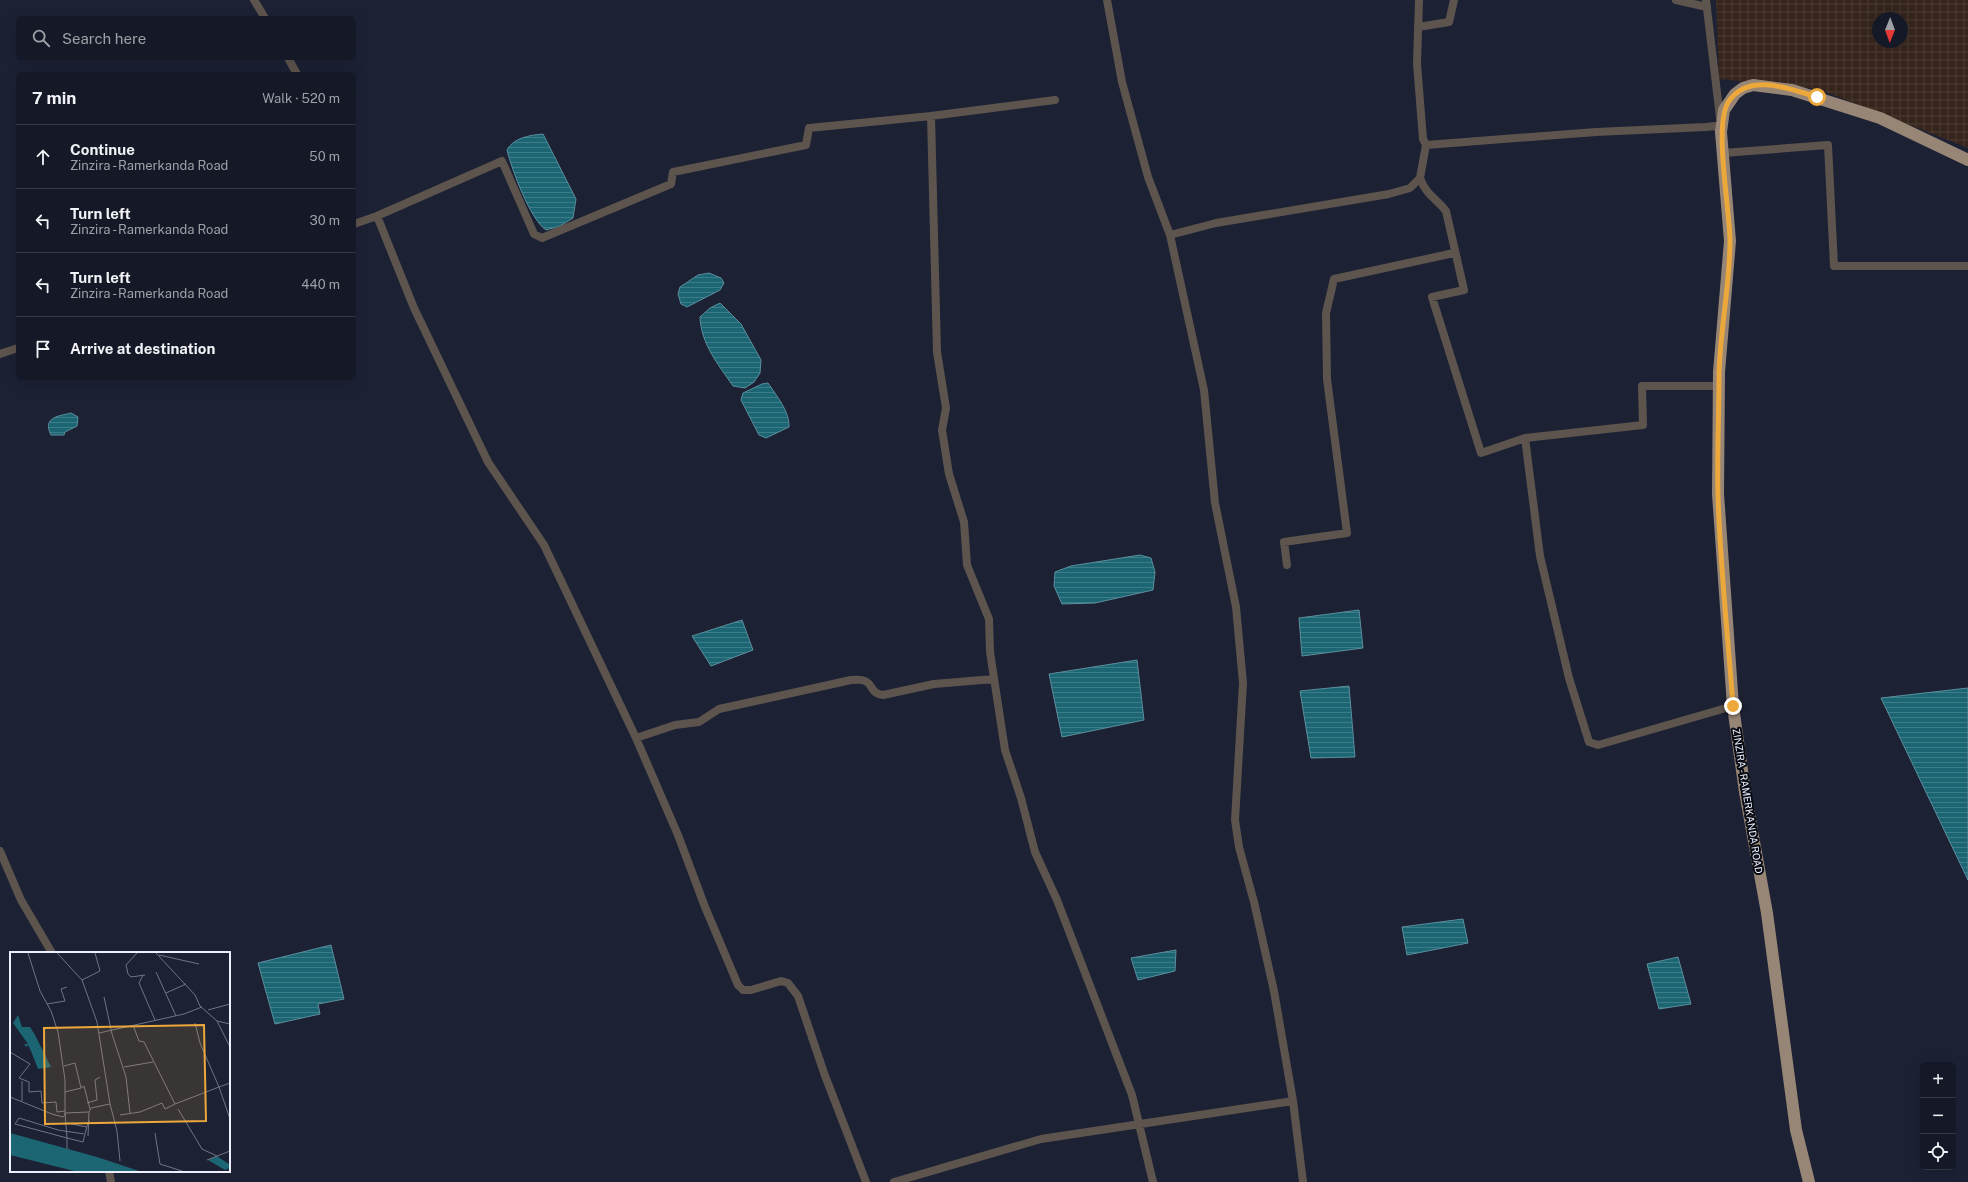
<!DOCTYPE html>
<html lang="en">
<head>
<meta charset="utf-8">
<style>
  :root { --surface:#151927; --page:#222633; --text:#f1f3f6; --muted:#9da0a7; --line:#343844 }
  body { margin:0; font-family:"Public Sans",sans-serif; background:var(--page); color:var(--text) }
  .controls { position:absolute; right:12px; bottom:12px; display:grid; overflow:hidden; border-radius:6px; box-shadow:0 4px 16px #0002 }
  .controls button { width:36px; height:36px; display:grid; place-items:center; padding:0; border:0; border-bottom:1px solid var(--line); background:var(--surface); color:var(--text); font:20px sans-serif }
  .compass { position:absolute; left:1872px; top:12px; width:36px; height:36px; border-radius:50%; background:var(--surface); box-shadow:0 4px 16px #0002; rotate:181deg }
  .stop { position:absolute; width:12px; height:12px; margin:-9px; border:3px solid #eda83c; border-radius:50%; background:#fff }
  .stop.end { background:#eda83c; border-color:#fff; box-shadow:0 1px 4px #0008 }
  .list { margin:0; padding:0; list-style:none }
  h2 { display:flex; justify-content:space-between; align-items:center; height:52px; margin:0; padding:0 16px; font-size:17px }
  h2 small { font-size:13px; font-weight:400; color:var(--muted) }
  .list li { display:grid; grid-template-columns:26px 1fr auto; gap:12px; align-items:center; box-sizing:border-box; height:64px; padding:0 16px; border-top:1px solid var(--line) }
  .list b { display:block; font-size:15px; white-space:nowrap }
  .list p { margin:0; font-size:13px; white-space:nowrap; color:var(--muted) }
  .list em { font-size:13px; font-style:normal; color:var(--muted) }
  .icon { flex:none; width:22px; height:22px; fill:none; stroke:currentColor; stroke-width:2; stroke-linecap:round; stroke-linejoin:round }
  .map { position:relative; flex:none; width:1968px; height:1182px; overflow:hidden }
  .search { position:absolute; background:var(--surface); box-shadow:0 4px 16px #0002; left:16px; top:16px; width:340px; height:44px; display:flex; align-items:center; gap:10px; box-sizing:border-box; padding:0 14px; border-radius:6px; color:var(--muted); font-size:15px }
  .panel { position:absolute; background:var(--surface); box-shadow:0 4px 16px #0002; left:16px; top:72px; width:340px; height:308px; border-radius:6px }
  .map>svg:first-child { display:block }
</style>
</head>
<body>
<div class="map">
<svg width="1968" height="1182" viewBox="0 0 1968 1182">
  <defs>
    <pattern id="industrial-grid" width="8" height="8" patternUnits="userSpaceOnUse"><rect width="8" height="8" fill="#36251c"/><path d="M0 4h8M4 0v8" fill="none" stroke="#4a3a33"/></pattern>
    <pattern id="water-rules" width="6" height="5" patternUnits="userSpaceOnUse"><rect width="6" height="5" fill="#1c6573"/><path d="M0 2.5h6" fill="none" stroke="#3d7c88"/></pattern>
  </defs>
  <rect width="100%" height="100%" fill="#1c2134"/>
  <path fill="url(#industrial-grid)" fill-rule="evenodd" d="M1716,0H1968V148L1818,89L1719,79ZM1878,18H1902V42H1878Z"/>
  <path fill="url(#water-rules)" stroke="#5b8f9d" d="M543,134L576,199L573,218L560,226L546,230C530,219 512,170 507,150C513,138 530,135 543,134Z
    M709,273L721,278L724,283L720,290L687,307L681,304L678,294L680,287L698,275Z
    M720,303L741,324L761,360L760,373L754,382L745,388L733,386C718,364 701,344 700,317L710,308Z
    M768,383C776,395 790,412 789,427L766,438L759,435L741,400L743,393L762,384Z
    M71,413L78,417L77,426L65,432L64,435H51C42,417 59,416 71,413Z
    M1140,555L1151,558L1155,572L1153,590L1095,603L1062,604L1054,586L1055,572L1071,566Z
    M1359,610L1363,648L1302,656L1299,618Z
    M742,620L753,650L711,666L692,636Z
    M1137,660L1144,720L1062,737L1049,674Z
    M1349,686L1355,757L1311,758L1300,691Z
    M1968,688V880L1881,698Z
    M1463,919L1468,943L1407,955L1402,927Z
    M331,945L344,999L318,1004L320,1014L275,1024L258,963Z
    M1176,950L1175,971L1138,980L1131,958Z
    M1678,957L1691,1004L1659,1009L1647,964Z"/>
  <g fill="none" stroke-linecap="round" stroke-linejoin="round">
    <path stroke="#5d544d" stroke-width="8" d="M254,0L265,18
      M1107,0L1122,82L1148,177L1170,235
      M1419,0L1417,64L1423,139L1426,145
      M1676,0L1707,7
      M1706,0L1720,118
      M1418,27L1449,22L1454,0
      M288,58L297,74
      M931,116L937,352L946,408L942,430L949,474L964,522L967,565L989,619L990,652L1005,750L1021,798L1035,852L1057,900L1132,1095L1153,1182
      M1723,153L1828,145L1834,266H1968
      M1420,178C1426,195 1436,198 1446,211L1464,290L1432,297L1481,453L1525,438L1540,556L1569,678L1589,742L1598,745L1619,739L1733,706
      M377,216L502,161L534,234L542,238L671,184L673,172L806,145L809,128L931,116L1055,100
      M354,224L377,216L414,308L488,462L544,545L636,738L678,835L705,907L738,985L743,990H751L781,981L788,983L798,996L824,1073L866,1182
      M0,354L18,348
      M1525,438L1643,425L1642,386H1719
      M1287,565L1284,542L1347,533L1327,379L1326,313L1334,279L1454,253
      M636,738L675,725L699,722L719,709L851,680C877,677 866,693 883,695L934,684L994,679
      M0,851L21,900L52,953
      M109,1171L111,1182
      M894,1182L1041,1139L1293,1101
      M1303,1182L1293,1101L1274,991L1254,902L1239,847L1235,820L1243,683L1236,607L1215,503L1204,390L1170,235L1216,223L1389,194L1410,188L1420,178L1426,145L1596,132L1706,127L1715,126L1721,132V130"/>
    <path stroke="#978576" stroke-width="12" d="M1809,1182L1796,1130L1767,913L1745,792L1733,706L1718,494L1719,372L1730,241L1721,132L1724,110L1735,94L1743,88L1753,85L1792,90L1880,118L1968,160"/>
  </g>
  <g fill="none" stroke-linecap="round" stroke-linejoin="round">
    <path stroke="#eda83c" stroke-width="5" d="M1733,706C1728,636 1720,565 1718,495C1717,455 1719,414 1719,374C1720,330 1730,285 1730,241C1730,210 1713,123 1729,101C1749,72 1790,89 1817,97"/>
  </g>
  <g text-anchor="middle" stroke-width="4" stroke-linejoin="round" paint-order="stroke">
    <g font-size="10" fill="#edf1fe" stroke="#090b13">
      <text transform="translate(1748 801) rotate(81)" y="4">ZINZIRA - RAMERKANDA ROAD</text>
    </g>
  </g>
  <g transform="translate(10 952)">
    <rect width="220" height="220" fill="#1c2134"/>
    <path d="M8,63L12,75H20L25,83L41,115L28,117L21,99L18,93L16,95L14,92H18L3,71ZM0,181L87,205L129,219H64L0,203ZM207,204L220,213V216L215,218L198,208Z" fill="#1c6573"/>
    <path fill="none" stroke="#1c6573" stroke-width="2" d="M58,197L71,219"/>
    <path fill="none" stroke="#707485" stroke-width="1" d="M47,1L72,28L87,70L100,152L81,156L79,160L55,161L57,186L73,190L78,170L80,169M127,1L116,13L118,22L121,25L135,23M146,1L185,43L190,54L207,69L220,95M149,3L189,12M146,20L166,64M133,23L129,31L145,68M72,28L90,19L85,1M156,41L176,32M94,45L102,82L116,125L120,161M37,52L55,49L51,37L57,35M198,58L220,52M207,69L220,72M123,73L129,89L134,90L165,152L209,135L190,91L185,71M89,81L174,62L192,55M0,100L20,112L9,126L19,130V140L31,139L32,151L46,150L47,160L55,159M54,114L65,111L71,136L74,134L80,157M114,115L143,110M220,131L209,135L220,167M55,140L71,136M0,145L42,162L53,165L55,163V128L48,80L41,59L30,39L18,1M12,149V129M77,151L87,148L85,128L90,125M100,152L107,179L110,209M168,157L192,197L207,204M110,163L130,160L152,151L155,157L165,152M57,171L77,175M145,181L150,212L172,219M78,184L79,160M57,197V186L5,172L9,166L48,178L74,182M197,208L220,199"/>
    <path fill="#eda83c" fill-opacity="0.15" stroke="#eda83c" stroke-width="2" d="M194,73L196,169L35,172L34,76Z"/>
    <rect width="220" height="220" fill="none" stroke="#edf1fe" stroke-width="2"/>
  </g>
</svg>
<div class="controls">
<button>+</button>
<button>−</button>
<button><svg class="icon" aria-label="locate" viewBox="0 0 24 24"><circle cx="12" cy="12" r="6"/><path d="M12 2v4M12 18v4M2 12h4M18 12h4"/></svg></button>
</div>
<svg class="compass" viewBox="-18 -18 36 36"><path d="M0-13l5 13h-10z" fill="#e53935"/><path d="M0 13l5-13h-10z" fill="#9da0a7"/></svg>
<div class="stop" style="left:1817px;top:97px"></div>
<div class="stop end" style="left:1733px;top:706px"></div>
<div class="search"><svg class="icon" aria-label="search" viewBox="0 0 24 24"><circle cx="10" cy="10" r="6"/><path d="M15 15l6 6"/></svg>Search here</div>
<section class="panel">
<h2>7 min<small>Walk · 520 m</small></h2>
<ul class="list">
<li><svg class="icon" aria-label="ahead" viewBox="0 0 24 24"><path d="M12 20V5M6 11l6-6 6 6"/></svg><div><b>Continue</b><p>Zinzira - Ramerkanda Road</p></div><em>50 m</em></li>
<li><svg class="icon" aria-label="left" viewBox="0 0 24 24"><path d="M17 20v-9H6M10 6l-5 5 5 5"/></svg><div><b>Turn left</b><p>Zinzira - Ramerkanda Road</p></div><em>30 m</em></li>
<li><svg class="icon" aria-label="left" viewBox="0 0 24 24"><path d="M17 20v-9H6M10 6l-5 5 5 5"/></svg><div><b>Turn left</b><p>Zinzira - Ramerkanda Road</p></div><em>440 m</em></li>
<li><svg class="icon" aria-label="arrive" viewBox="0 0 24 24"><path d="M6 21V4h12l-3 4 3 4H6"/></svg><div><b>Arrive at destination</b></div></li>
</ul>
</section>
</div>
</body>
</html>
